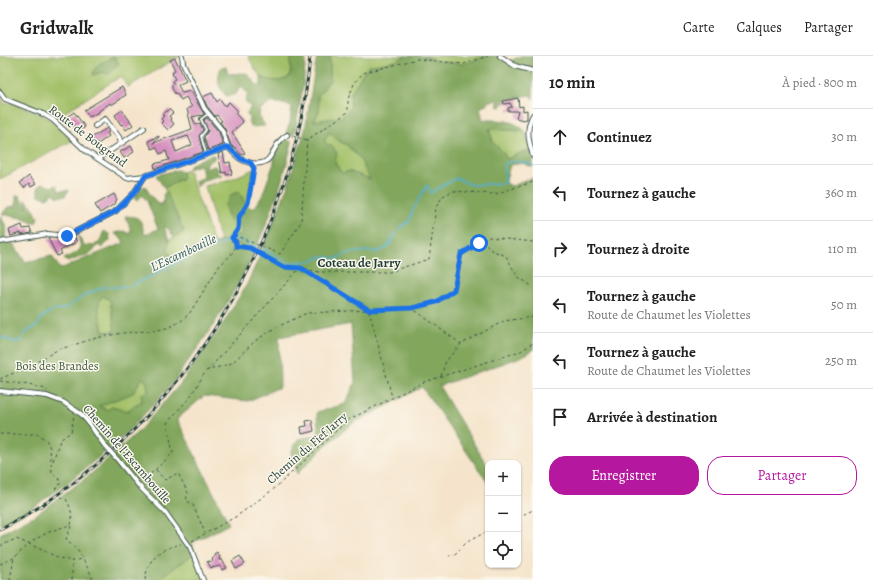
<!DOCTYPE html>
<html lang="fr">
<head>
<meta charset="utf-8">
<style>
  :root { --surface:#fff; --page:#f2f2f2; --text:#222; --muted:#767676; --line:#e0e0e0; --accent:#b5179e }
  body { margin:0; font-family:Alegreya,serif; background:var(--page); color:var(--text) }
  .controls { position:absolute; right:12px; bottom:12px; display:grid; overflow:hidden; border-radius:8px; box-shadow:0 1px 3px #0004 }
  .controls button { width:36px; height:36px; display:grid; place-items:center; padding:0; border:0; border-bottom:1px solid var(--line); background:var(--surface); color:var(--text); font:20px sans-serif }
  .stop { position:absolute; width:12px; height:12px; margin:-9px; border:3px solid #1a73e8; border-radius:50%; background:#fff }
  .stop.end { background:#1a73e8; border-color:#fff; box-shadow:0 1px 4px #0008 }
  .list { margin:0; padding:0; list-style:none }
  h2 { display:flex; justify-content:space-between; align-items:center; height:52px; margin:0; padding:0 16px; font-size:17px }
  h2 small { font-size:13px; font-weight:400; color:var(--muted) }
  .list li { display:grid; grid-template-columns:26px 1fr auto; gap:12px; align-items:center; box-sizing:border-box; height:56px; padding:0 16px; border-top:1px solid var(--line) }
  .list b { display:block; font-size:15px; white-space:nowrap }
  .list p { margin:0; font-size:13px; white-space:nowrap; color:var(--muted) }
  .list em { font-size:13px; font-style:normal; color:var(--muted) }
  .actions { display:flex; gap:8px; padding:12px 16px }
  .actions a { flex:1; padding:9px 0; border:1px solid var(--accent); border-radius:16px; text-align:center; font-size:14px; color:var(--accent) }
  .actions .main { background:var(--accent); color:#fff }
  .icon { flex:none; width:22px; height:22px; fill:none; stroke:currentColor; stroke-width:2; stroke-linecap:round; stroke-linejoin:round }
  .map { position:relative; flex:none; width:533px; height:524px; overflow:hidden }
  header { display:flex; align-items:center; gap:24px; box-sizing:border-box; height:56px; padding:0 20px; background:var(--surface); border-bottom:1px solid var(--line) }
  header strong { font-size:19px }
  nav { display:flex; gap:22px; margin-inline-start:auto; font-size:14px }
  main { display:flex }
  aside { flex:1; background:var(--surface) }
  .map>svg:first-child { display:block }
</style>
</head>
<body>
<header>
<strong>Gridwalk</strong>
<nav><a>Carte</a><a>Calques</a><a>Partager</a></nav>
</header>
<main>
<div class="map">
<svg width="533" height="524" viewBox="0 0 533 524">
  <rect width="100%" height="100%" fill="#fbf7ec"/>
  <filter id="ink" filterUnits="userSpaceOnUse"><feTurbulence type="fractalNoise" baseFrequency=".025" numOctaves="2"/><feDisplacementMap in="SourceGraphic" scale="8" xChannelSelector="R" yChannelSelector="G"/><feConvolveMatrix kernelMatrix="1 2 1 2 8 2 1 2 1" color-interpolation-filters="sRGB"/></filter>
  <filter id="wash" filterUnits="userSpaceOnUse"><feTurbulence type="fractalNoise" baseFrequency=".012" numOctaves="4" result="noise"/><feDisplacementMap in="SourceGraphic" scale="16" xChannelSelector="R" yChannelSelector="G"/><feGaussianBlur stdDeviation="0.9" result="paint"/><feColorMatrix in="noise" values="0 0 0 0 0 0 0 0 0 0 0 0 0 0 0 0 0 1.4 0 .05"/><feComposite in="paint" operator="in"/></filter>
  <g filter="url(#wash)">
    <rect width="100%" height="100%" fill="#f5e4cb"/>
    <path fill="#a2c067" stroke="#607e4e" d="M0,0H180L128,31L121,20L56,62L44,56L9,41L0,32Z
      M248,0H293C289,9 292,13 289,21C281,26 271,27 262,21C257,18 251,5 248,0Z
      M330,0H407L396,5L369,10L363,17L351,39V51L342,61L314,65L319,55L318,40L330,24Z
      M426,0H488L464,8L435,5Z
      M0,41L5,48L12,47L43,59L52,65L70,82V86L0,123Z
      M489,73L523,75V73L525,75L531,96L525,95L507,103L503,96L493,86Z
      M329,76L339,85L347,89L360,103L371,124L360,119L342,118L335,107L324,86Z
      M254,113L247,150L229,164L241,171L242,180L220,185L205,130L231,123Z
      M188,114L214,187L186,196L172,204L168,194L169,184L184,175L164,132L183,122L182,116Z
      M103,240L110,244L115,275L103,276C102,266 94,247 103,240Z
      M142,322L147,326L148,337L142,345L127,355L112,351L107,354L99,350L133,337Z
      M194,498L204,524H157Z"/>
    <path fill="#81a65c" stroke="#507248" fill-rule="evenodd" d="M293,0H306L303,31L294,79L286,78L287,74L290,67L292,50L273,46L260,53L259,60L265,70L251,71L248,65L250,62L246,58L251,51L245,46L248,38L241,30L236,38L227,41C218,31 216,25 221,11H226L228,18L246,17L258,30H261V21C272,25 279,27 289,21L291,15L290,6Z
      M317,0H330V24L318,40L319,55L314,65L342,61L351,51L350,39L363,17L369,10L396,5L407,0H426L435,5L464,8L488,0H501L510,5L521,0H533V43L530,39L505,44L501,51H498L497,44L489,45L486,49L480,52L483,64C497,64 512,63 523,73V75L489,73L493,86L503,96L507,103L525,95L533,96V111L522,107L510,109L506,123L507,128L512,130L533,122V294L521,301L439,330L488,411V427L422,331L352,368L326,389L297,418L291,396L298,383L318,379L317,356L345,348L355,327L351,268L279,281L280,331L248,345L204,340L177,363L229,468L192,487L195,497L157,524H0V478L37,458L91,418L140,374L181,327L218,276L247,228L268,182L289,126L305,74ZM329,76L339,85L347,89L360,103L370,123L349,115L342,117L335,107L337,97L333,91L324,86Z
      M115,1L119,8L113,12L110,18H106L103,16L93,19C94,8 105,4 115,1Z
      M285,83L292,86C274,166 236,242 186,308C179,318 172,328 164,337C125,381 81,419 32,452C22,458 11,464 0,469V359L1,358L0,354V160L6,170L5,184L14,188L25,206L52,200L60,213L124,187L122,183L114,177L124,175L129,178L131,174L125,160C142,161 140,163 145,179L158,173L147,145L142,139L138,144L134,143L136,138L144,130L146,131C149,139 154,143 160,149L164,145L163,139L166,135L184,176L174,181L168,172L164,171L169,184L168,194L172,204L186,196L228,183L231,177L242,180L241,171L229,164L225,150L232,138L239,136L247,150L254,153L262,140L274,107V92L279,84ZM103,240L110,244L115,275L103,276C102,266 94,248 103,240ZM142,322L147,326L148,336L141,338L142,345L127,355L112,351L107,354L99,350L133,337Z
      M212,99H214V103L207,107L206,113L214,110L218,112L217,117L222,119L204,124L197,131L195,125L203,121L202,114L199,109L188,113L189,110L199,104Z
      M177,114L182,116L183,122L164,132L156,119Z
      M42,127L51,131L57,129L59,135L69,134L65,140L58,141L52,136V139L46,142L38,139V132Z
      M19,139L27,153L25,144C31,147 35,155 38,162L36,167H32L26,163L2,158L8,151L16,150V140Z
      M104,175L109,178L110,184L102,192L99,189L89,198L67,206L64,203L76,197L81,192L78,179L85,191L99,187Z"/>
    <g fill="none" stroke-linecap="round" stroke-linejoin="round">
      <path stroke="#50b0cf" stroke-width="1.5" d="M0,281L15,286L22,285L24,278L38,269L42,261L53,255L67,252L85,239L104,231H129L183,204L234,182L267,195L287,207L310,205L324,200L335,203L346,198L366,195L377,196L387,192L396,177L403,169L409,166L413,154L427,129L431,137L433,135L457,122L471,129L506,127L503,109C512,103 523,106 533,109"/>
    </g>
    <g id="blocks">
      <path fill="#d68ebe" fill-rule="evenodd" d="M175,2L186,25L178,29L182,37L191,35L204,58L201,60V59L192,61L196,69L200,67L203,74L199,80L203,96L155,113L154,108L169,104L166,95L160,98L156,91L152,93L148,85L159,80V81L153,87L192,73L187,53L192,51L186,41L181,44L176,37L175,38L172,32V29L174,28L172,25L175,23L172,18L173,17L172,16L175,14L170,4ZM188,80L192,89L176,96L172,85Z
        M122,31L126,39L121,42V43L111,49L110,47L99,55V56L89,61L84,54Z
        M212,37L217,46L220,43L225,50L229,46L238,55L235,57L243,66L232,76L245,97L241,99L235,91L234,92L231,89L225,73L220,66L222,65L217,59L215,60L207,50L203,41Z
        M518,42L519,51L523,50V55L527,54V63L523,64L516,62L518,55H508V52L512,51L510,47L504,48L503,45Z
        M169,53L173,57L169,60L171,62L170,63L174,68L168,74L161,67L163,65L161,63L164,60L162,59Z
        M122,54L133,69L126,74L122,68L121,69L115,59Z
        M74,56L85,71L81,73L79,71L76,73L67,61Z
        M207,62L219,76L223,89L208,94L204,81L208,75L204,64Z
        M107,72L109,76L107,77L109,80L98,88L96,85L94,86L91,82Z
        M131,90L134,96L124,102L120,96Z
        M223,96L225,107L230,106L232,118L226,119V116L222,117L218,98Z
        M29,120L36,128L31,131L29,128L24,132L20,127Z
        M114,138L117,144L115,146L116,147L100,157L95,149Z
        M22,169L23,173L30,172L32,177L21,179V177L11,180L9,174Z
        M74,180L77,186L60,195L62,198L57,200L48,182L67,183Z
        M312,364L314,375L302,378L301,371L307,370L306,365Z
        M217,496L220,500L219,504H222L227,512L222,514L220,510L211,512L207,505L212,506L213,501L215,500L214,498Z
        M240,500L245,508L236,513L232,505Z"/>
    </g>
  </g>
  <g filter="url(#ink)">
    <use href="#blocks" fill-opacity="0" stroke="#3f564b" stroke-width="1"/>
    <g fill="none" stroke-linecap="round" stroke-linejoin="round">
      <defs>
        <path id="service" d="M206,98L201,80L206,74L201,63L208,58"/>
        <path id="minor" d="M500,0L515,10L533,15
          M0,36L5,43L43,58L53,64L86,95L127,122L145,120
          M533,59C525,73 529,86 533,100
          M95,70L105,63L119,81L121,87
          M228,91C232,95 235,99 239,102C248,108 264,111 270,101C276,92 278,84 287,79
          M98,103L144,72
          M0,186L48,178L67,180L116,155L134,137L145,120L228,91L222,74L204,52L201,45L183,7L182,0
          M0,335L47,340L63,346L81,358L88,366L105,390
          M117,403L139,430L165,456L190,491L203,524"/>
      </defs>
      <use href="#service" stroke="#3f564b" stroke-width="4"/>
      <use href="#minor" stroke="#3f564b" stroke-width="6"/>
      <path stroke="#3f564b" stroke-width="1" stroke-dasharray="3 3" stroke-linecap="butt" d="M292,80L307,84
        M234,179L280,198L301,166L307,84L348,56V43L354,28L363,17L417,3L464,8L488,0
        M480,188L487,189L491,194L506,200L517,220L533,231
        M236,189L232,181L238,173L239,161L248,147L254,113
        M303,213L369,254L392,341
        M413,252L436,246L454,234L461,198L489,181L533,186
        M207,315L300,212
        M441,320L446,305L461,288L504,265L533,261
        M0,323L32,309L57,294L96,282L122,277L158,274L170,271L181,265L189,258L220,209L231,199L236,190L250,192L283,211L301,212L319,216H389L429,203L436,151L443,140L453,135L495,138L533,126
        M0,325L29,329L46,333L47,335
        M0,378H38L47,385L50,392L52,417L59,423L61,427L55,433
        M53,405L60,384L71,376L74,359
        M156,414L165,424L178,417L188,437L186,444L193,449L205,477
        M142,426L173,397L167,367L190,341L206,315L232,307L255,285L275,272L307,257L412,252L461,288
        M518,461L533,454
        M71,470L66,483L77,493L90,516L93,524
        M192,485L237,460L275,432L348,364L424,326L521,295L533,287
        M0,490L16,483L29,488C42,478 55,473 71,469C73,459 71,452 66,443L61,441
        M449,500L455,498L467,486L488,475
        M0,508L14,502
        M10,524L14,502L29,488L57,501L72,505
        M72,524V505L82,503
        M145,524C148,501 160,493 181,488"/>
      <use href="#service" stroke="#fff" stroke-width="2"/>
      <use href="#minor" stroke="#fff" stroke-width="4"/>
      <defs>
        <path id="rail" d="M0,474C171,384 294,192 310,0"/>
      </defs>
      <use href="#rail" stroke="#1f3d34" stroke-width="3"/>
      <use href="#rail" stroke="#fbf7ec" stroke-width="1.5" stroke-dasharray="4.5" stroke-linecap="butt"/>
      <defs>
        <path id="minor-bridge" d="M105,390L117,403"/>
      </defs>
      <use href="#minor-bridge" stroke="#3f564b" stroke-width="6" stroke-linecap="butt"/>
      <use href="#minor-bridge" stroke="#fff" stroke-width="4"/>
    </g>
  </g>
  <g fill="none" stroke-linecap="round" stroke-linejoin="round" filter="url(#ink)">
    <path stroke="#1a73e8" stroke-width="5" d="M67,180L116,155L134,137L145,120L228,91L241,103L251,107L254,113L248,147L239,161L238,173L232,182L236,186V190L250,192L283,211L301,212L369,254L412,252L436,246L454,234L461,198L479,187"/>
  </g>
  <g text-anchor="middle" stroke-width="3" stroke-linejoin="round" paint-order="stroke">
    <g font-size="12" fill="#1f3d34" stroke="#fbf7ec">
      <text transform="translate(88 80) rotate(37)" y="4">Route de Bougrand</text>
      <text transform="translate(307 392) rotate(-41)" y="4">Chemin du Fief Jarry</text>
      <text transform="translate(127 398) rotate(49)" y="4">Chemin de l'Escambouille</text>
    </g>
    <g font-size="12" fill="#405e41" stroke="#fbf7ec">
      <text x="57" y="314">Bois des Brandes</text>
    </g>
    <g font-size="13" font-style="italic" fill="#2e6062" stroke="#fbf7ec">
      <text transform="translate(183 196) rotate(-25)" y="5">L'Escambouille</text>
    </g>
    <g font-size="13" font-weight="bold" fill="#1f3d34" stroke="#fbf7ec">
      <text x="359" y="211">Coteau de Jarry</text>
    </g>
  </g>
</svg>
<div class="controls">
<button>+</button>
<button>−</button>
<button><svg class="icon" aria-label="locate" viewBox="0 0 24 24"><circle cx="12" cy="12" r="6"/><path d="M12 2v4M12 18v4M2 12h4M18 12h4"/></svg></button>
</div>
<div class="stop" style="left:479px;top:187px"></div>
<div class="stop end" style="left:67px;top:180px"></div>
</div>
<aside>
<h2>10 min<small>À pied · 800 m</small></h2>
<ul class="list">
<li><svg class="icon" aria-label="ahead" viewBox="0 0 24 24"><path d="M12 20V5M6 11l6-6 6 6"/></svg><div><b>Continuez</b></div><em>30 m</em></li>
<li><svg class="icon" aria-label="left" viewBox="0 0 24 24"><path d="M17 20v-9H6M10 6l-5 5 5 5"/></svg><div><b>Tournez à gauche</b></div><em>360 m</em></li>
<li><svg class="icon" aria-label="right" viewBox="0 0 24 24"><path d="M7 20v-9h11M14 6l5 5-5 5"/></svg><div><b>Tournez à droite</b></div><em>110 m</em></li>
<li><svg class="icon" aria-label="left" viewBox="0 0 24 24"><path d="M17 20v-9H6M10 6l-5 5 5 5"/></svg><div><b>Tournez à gauche</b><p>Route de Chaumet les Violettes</p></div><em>50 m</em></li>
<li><svg class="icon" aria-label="left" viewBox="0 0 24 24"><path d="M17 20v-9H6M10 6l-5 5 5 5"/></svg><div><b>Tournez à gauche</b><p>Route de Chaumet les Violettes</p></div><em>250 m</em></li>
<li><svg class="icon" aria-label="arrive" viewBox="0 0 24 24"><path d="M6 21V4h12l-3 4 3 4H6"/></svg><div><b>Arrivée à destination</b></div></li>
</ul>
<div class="actions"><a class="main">Enregistrer</a><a>Partager</a></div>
</aside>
</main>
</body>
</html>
